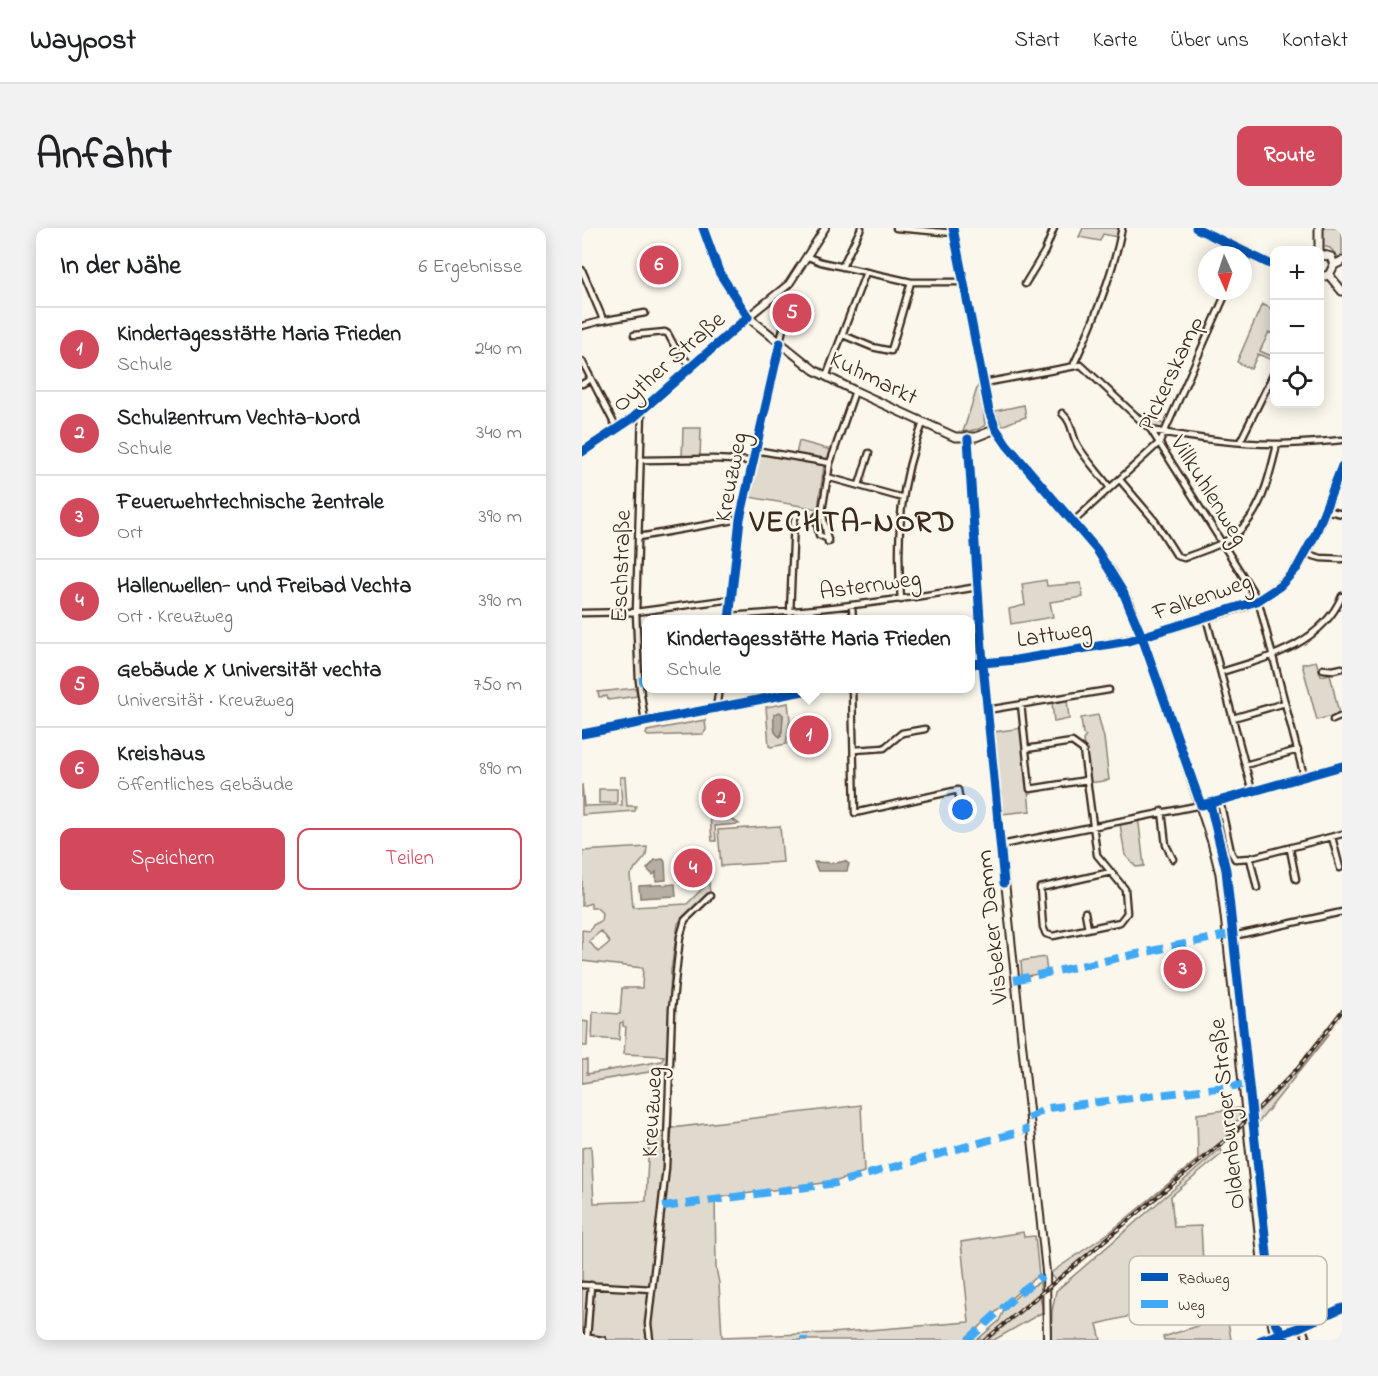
<!DOCTYPE html>
<html lang="de">
<head>
<meta charset="utf-8">
<style>
  :root { --surface:#fff; --page:#f2f2f2; --text:#202124; --muted:#757577; --line:#e0e0e0; --accent:#d1495b }
  body { margin:0; font-family:"Indie Flower",sans-serif; background:var(--page); color:var(--text) }
  .controls { position:absolute; right:18px; top:18px; display:grid; overflow:hidden; border-radius:12px; box-shadow:0 3px 15px #0003 }
  .controls button { width:54px; height:54px; display:grid; place-items:center; padding:0; border:0; border-bottom:2px solid var(--line); background:var(--surface); color:var(--text); font:30px sans-serif }
  .compass { position:absolute; left:616px; top:18px; width:54px; height:54px; border-radius:50%; background:var(--surface); box-shadow:0 3px 15px #0003; rotate:177deg }
  .you { position:absolute; left:381px; top:582px; width:21px; height:21px; margin:-15px; border:4px solid #fff; border-radius:50%; background:#1a73e8; box-shadow:0 0 0 9px #1a73e833 }
  .badge { display:grid; place-items:center; width:39px; height:39px; border-radius:50%; background:var(--accent); color:#fff; font-size:20px; font-weight:700 }
  .pin { position:absolute; translate:-50% -50%; border:3px solid #fff; box-shadow:0 2px 6px #0006 }
  .popup { position:absolute; left:60px; top:387px; width:333px; height:78px; box-sizing:border-box; display:grid; place-content:center; border-radius:12px; background:var(--surface); filter:drop-shadow(0 2px 4px #0005); font-size:20px; white-space:nowrap; color:var(--muted) }
  .popup b { font-size:22px; color:var(--text) }
  .popup::after { content:''; position:absolute; left:50%; top:100%; margin-left:-12px; border:12px solid transparent; border-top-color:var(--surface) }
  .list { margin:0; padding:0; list-style:none }
  h2 { display:flex; justify-content:space-between; align-items:center; height:78px; margin:0; padding:0 24px; font-size:26px }
  h2 small { font-size:20px; font-weight:400; color:var(--muted) }
  .list li { display:grid; grid-template-columns:39px 1fr auto; gap:18px; align-items:center; box-sizing:border-box; height:84px; padding:0 24px; border-top:2px solid var(--line) }
  .list b { display:block; font-size:22px; white-space:nowrap }
  .list p { margin:0; font-size:20px; white-space:nowrap; color:var(--muted) }
  .list em { font-size:20px; font-style:normal; color:var(--muted) }
  .actions { display:flex; gap:12px; padding:18px 24px }
  .actions a { flex:1; padding:14px 0; border:2px solid var(--accent); border-radius:12px; text-align:center; font-size:21px; color:var(--accent) }
  .actions .main { background:var(--accent); color:#fff }
  .icon { flex:none; width:33px; height:33px; fill:none; stroke:currentColor; stroke-width:2; stroke-linecap:round; stroke-linejoin:round }
  .map { position:relative; flex:none; width:760px; height:1112px; overflow:hidden; border-radius:12px }
  header { display:flex; align-items:center; gap:36px; box-sizing:border-box; height:84px; padding:0 30px; background:var(--surface); border-bottom:2px solid var(--line) }
  header strong { font-size:28px }
  nav { display:flex; gap:33px; margin-inline-start:auto; font-size:21px }
  .intro { display:flex; align-items:center; justify-content:space-between; box-sizing:border-box; height:144px; padding:0 36px }
  h1 { margin:0; font-size:42px }
  .button { padding:15px 27px; border-radius:12px; background:var(--accent); color:#fff; font-size:21px; font-weight:700 }
  main { display:flex; gap:36px; padding:0 36px }
  aside { flex:1; background:var(--surface); border-radius:12px; box-shadow:0 3px 15px #0003 }
  .map>svg:first-child { display:block }
</style>
</head>
<body>
<header>
<strong>Waypost</strong>
<nav><a>Start</a><a>Karte</a><a>Über uns</a><a>Kontakt</a></nav>
</header>
<div class="intro"><h1>Anfahrt</h1><a class="button">Route</a></div>
<main>
<aside>
<h2>In der Nähe<small>6 Ergebnisse</small></h2>
<ul class="list">
<li><span class="badge">1</span><div><b>Kindertagesstätte Maria Frieden</b><p>Schule</p></div><em>240 m</em></li>
<li><span class="badge">2</span><div><b>Schulzentrum Vechta-Nord</b><p>Schule</p></div><em>340 m</em></li>
<li><span class="badge">3</span><div><b>Feuerwehrtechnische Zentrale</b><p>Ort</p></div><em>390 m</em></li>
<li><span class="badge">4</span><div><b>Hallenwellen- und Freibad Vechta</b><p>Ort · Kreuzweg</p></div><em>390 m</em></li>
<li><span class="badge">5</span><div><b>Gebäude X Universität vechta</b><p>Universität · Kreuzweg</p></div><em>750 m</em></li>
<li><span class="badge">6</span><div><b>Kreishaus</b><p>Öffentliches Gebäude</p></div><em>890 m</em></li>
</ul>
<div class="actions"><a class="main">Speichern</a><a>Teilen</a></div>
</aside>
<div class="map">
<svg width="760" height="1112" viewBox="0 0 760 1112">
  <rect width="100%" height="100%" fill="#fbf7ec"/>
  <filter id="ink" filterUnits="userSpaceOnUse"><feTurbulence type="fractalNoise" baseFrequency=".0167" numOctaves="2"/><feDisplacementMap in="SourceGraphic" scale="12" xChannelSelector="R" yChannelSelector="G"/><feConvolveMatrix kernelMatrix="1 2 1 2 8 2 1 2 1" color-interpolation-filters="sRGB"/></filter>
  <g filter="url(#ink)">
    <path fill="#dfd9ce" stroke="#8d8276" stroke-width="1.5" fill-rule="evenodd" d="M501,0H537L535,9L521,6L518,13L497,9Z
      M741,0H760V30L758,31L748,20L740,18Z
      M680,76L692,82V107L687,104L678,123L692,129V133L676,126L669,141L655,134Z
      M397,154L403,197L397,201L381,204Z
      M442,177L444,189L434,192L420,198L413,183Z
      M554,184L584,197L581,201H576Z
      M101,200H119L118,230H100Z
      M217,213L249,222L246,232L214,227Z
      M177,226L242,237L236,281L167,269Z
      M464,352L465,358L499,355L501,369L468,374L471,389L429,396L427,381L443,377L440,356Z
      M734,433L739,448L748,446L757,486L735,492L720,436Z
      M54,460L55,468L26,472L25,468L17,469L16,464Z
      M485,471L487,491L472,494L470,474Z
      M206,475L208,492L204,516L189,519L187,518L184,479ZM201,487L199,508L193,504L192,488Z
      M516,487L522,510L527,552L508,555L501,512L504,508L501,506L499,490Z
      M123,492L124,502L121,506L66,508L64,506L65,503Z
      M440,500L448,583L420,586L412,504Z
      M38,549H43L45,578H54L53,583L0,587V556L2,578L40,577Z
      M17,561H35V575H17Z
      M144,587L157,596L133,598L134,613H130L128,588Z
      M556,593L557,596L562,638L554,639L543,627L538,596Z
      M198,598L201,634L139,638L136,602Z
      M65,619L64,628L48,647L51,679L105,676L127,654L128,667L99,691L96,696L89,742L85,841L0,855V832H5V846L80,833L82,828L42,826L44,799L41,798V794L38,795L37,812L10,810L11,784L38,786L40,760H60L61,740L0,733V702L8,703L11,697L19,693L20,685L15,680H9V675L0,678V623ZM19,703L28,714L16,724L7,713Z
      M463,729L465,744L440,749L439,733Z
      M0,793L6,794L5,818H0Z
      M745,805L747,806L672,900L671,889L701,858Z
      M279,877L282,944L255,953L133,970L134,1040L137,1055L140,1109L249,1105L387,1094L379,1014L441,1004L442,1009L453,1008L457,1047L445,1056L383,1112H0V920L9,918L12,975L64,973L67,907L83,904L78,978L82,977L90,900Z
      M657,880L658,891L653,894L655,900L474,1052L467,1046L528,1004L616,931L615,886Z
      M638,921L641,925L589,968L592,999L619,998L621,1035L575,1040L577,1066L573,1067L574,1082L515,1096L519,1112H469L470,1083L474,1063Z
      M458,1054L459,1064L402,1112H395L417,1093L424,1078L441,1063Z
      M458,1067L461,1084L412,1112H404Z
      M646,1093L649,1112H582L581,1109L622,1096Z"/>
    <path fill="#b6aea2" stroke="#85796d" stroke-width="1.5" d="M198,484L201,487L200,504L198,509C190,504 192,494 192,486Z
      M81,631L83,634L84,652L74,653V644L71,647L65,641L73,632Z
      M263,633L267,636L265,643H236L232,634L254,635Z
      M93,656L94,668L58,670L57,658Z"/>
    <g fill="none" stroke-linecap="round" stroke-linejoin="round">
      <defs>
        <path id="minor" d="M314,0L372,5
          M226,29L239,34L329,54H381
          M260,39L279,0
          M0,42L20,89L19,93L63,85
          M443,56L463,23L472,0
          M0,98L19,93
          M52,107L83,104L86,106L94,121L110,139
          M261,107L290,119L309,123L329,54
          M0,133L35,201
          M492,136C512,93 531,47 540,0
          M244,149L284,44
          M402,155L499,137L569,202L671,364L678,379L722,548
          M0,156L9,151
          M60,183L54,384L57,453L63,494
          M480,185C491,195 489,206 496,218C505,233 518,246 528,260
          M569,202C610,210 653,216 694,216C716,216 738,214 760,212
          M658,214L692,145
          M173,222L248,235
          M59,232L131,231L170,233
          M245,249L321,270
          M538,252L573,293L595,328L602,330C617,324 635,319 649,310C678,289 686,254 694,221V216
          M277,257L287,225
          M743,282L760,286
          M240,283L234,289L237,307L246,311
          M491,294L578,214L645,63
          M57,309L158,291
          M246,314L240,283L248,235L273,163
          M725,326L739,330L760,331
          M319,372C314,310 318,253 341,195
          M270,378L271,392
          M0,385L54,384L150,371
          M208,385L212,293L214,287
          M147,388C231,383 313,373 396,359
          M624,389L670,563
          M147,392L158,291L208,70
          M741,441L751,442L760,440
          M639,444C685,430 739,417 760,368
          M270,460L273,585L376,562L380,586
          M439,476L448,561L505,552
          M134,481L137,460
          M405,482L527,462
          M651,490L703,475
          M751,492L760,488
          M444,521L490,514L501,522L515,627L543,661L545,685L538,694L471,708L464,706L461,699L458,660L529,644
          M272,522L302,520L320,505L343,501
          M663,537L716,522
          M638,573L649,624L653,631L668,630L760,606
          M580,583L584,617L591,631
          M750,609L758,640
          M419,617L619,577
          M708,621L714,651
          M668,630L675,660
          M503,684L506,701
          M645,707H656L760,684
          M0,1057L70,1061
          M720,1098L725,1112
          M0,1109L21,1112
          M5,1110L9,1057
          M68,1112L66,1096L84,940L90,781L98,709L103,692L128,668
          M679,1112L693,1108"/>
        <path id="tertiary" d="M371,0L407,183L414,201
          M614,0L692,38
          M166,89L207,56L243,0
          M386,211L405,482L464,1044L465,1112
          M389,436L434,432L560,409
          M0,506L237,460
          M619,577L633,574L760,538
          M693,1108L760,1080"/>
        <path id="secondary" d="M121,0L137,44L166,89L232,142L273,163L373,209H394L414,201L425,217L515,322L530,344L547,375L577,455L630,614L638,646L643,688L684,1069L694,1112
          M737,22V0
          M738,26L749,29L752,37L747,47L738,49
          M752,37L760,33
          M747,47L760,63
          M0,224L51,190L166,89
          M560,409L663,378C727,352 737,296 760,238"/>
      </defs>
      <use href="#minor" stroke="#3b2a1e" stroke-width="9"/>
      <use href="#tertiary" stroke="#3b2a1e" stroke-width="10"/>
      <use href="#secondary" stroke="#3b2a1e" stroke-width="11"/>
      <use href="#minor" stroke="#fbf7ec" stroke-width="4.5"/>
      <use href="#tertiary" stroke="#fbf7ec" stroke-width="6"/>
      <use href="#secondary" stroke="#fbf7ec" stroke-width="7"/>
      <defs>
        <path id="rail" d="M403,1112L652,905L717,839L760,783"/>
      </defs>
      <use href="#rail" stroke="#3b2a1e" stroke-width="4"/>
      <use href="#rail" stroke="#fbf7ec" stroke-width="1.5" stroke-dasharray="4.5" stroke-linecap="butt"/>
      <path stroke="#3fa9f5" stroke-width="8" stroke-dasharray="15 8" stroke-linecap="butt" d="M57,453L65,452
        M432,752L645,707
        M446,890L466,880L660,857
        M81,979L254,955L447,901
        M222,1112V1109
        M386,1112L437,1065L460,1048"/>
      <defs>
        <path id="cycleway" d="M371,0L407,183L414,201L425,217L515,322L541,364L560,409L619,577L633,574L760,538
          M614,0L692,38
          M386,211L401,436L422,655
          M0,224L51,190L166,89L137,44L121,0
          M147,392L158,291L198,115
          M389,436L434,432L546,413L675,373L698,358L715,340L733,307L760,238
          M0,506L237,460
          M628,576L644,642L691,1082L694,1097L699,1102L703,1112
          M679,1112L711,1102L760,1080"/>
      </defs>
      <use href="#cycleway" stroke="#fbf7ec" stroke-width="13"/>
      <use href="#cycleway" stroke="#0057b8" stroke-width="9"/>
    </g>
  </g>
  <g text-anchor="middle" stroke-width="4.5" stroke-linejoin="round" paint-order="stroke">
    <g font-size="24" fill="#3b2a1e" stroke="#fbf7ec">
      <text transform="translate(86 133) rotate(-41)" y="8">Oyther Straße</text>
      <text transform="translate(588 145) rotate(-65)" y="8">Pickerskamp</text>
      <text transform="translate(292 149) rotate(26)" y="8">Kuhmarkt</text>
      <text transform="translate(148 249) rotate(-79)" y="8">Kreuzweg</text>
      <text transform="translate(628 262) rotate(58)" y="8">Villkuhlenweg</text>
      <text transform="translate(38 338) rotate(-88)" y="8">Eschstraße</text>
      <text transform="translate(288 356) rotate(-8)" y="8">Asternweg</text>
      <text transform="translate(620 368) rotate(-19)" y="8">Falkenweg</text>
      <text transform="translate(472 405) rotate(-9)" y="8">Lattweg</text>
      <text transform="translate(409 699) rotate(-96)" y="8">Visbeker Damm</text>
      <text transform="translate(69 884) rotate(-87)" y="8">Kreuzweg</text>
      <text transform="translate(644 886) rotate(-96)" y="8">Oldenburger Straße</text>
    </g>
    <g font-size="30" font-weight="bold" letter-spacing="1.5" fill="#3b2a1e" stroke="#fbf7ec">
      <text x="271" y="303">VECHTA-NORD</text>
    </g>
  </g>
  <rect x="547" y="1028" width="198" height="69" rx="9" fill="#fbf7ec" stroke="#c1baae" stroke-width="1.5"/>
  <rect x="559" y="1045" width="27" height="8" fill="#0057b8"/>
  <rect x="559" y="1072" width="27" height="8" fill="#3fa9f5"/>
  <g font-size="16" fill="#3b2a1e">
    <text x="596" y="1055">Radweg</text>
    <text x="596" y="1082">Weg</text>
  </g>
</svg>
<div class="controls">
<button>+</button>
<button>−</button>
<button><svg class="icon" aria-label="locate" viewBox="0 0 24 24"><circle cx="12" cy="12" r="6"/><path d="M12 2v4M12 18v4M2 12h4M18 12h4"/></svg></button>
</div>
<svg class="compass" viewBox="-18 -18 36 36"><path d="M0-13l5 13h-10z" fill="#e53935"/><path d="M0 13l5-13h-10z" fill="#757577"/></svg>
<div class="you"></div>
<div class="pin badge" style="left:227px;top:507px">1</div>
<div class="popup"><b>Kindertagesstätte Maria Frieden</b>Schule</div>
<div class="pin badge" style="left:139px;top:570px">2</div>
<div class="pin badge" style="left:601px;top:741px">3</div>
<div class="pin badge" style="left:111px;top:640px">4</div>
<div class="pin badge" style="left:210px;top:85px">5</div>
<div class="pin badge" style="left:77px;top:37px">6</div>
</div>
</main>
</body>
</html>
